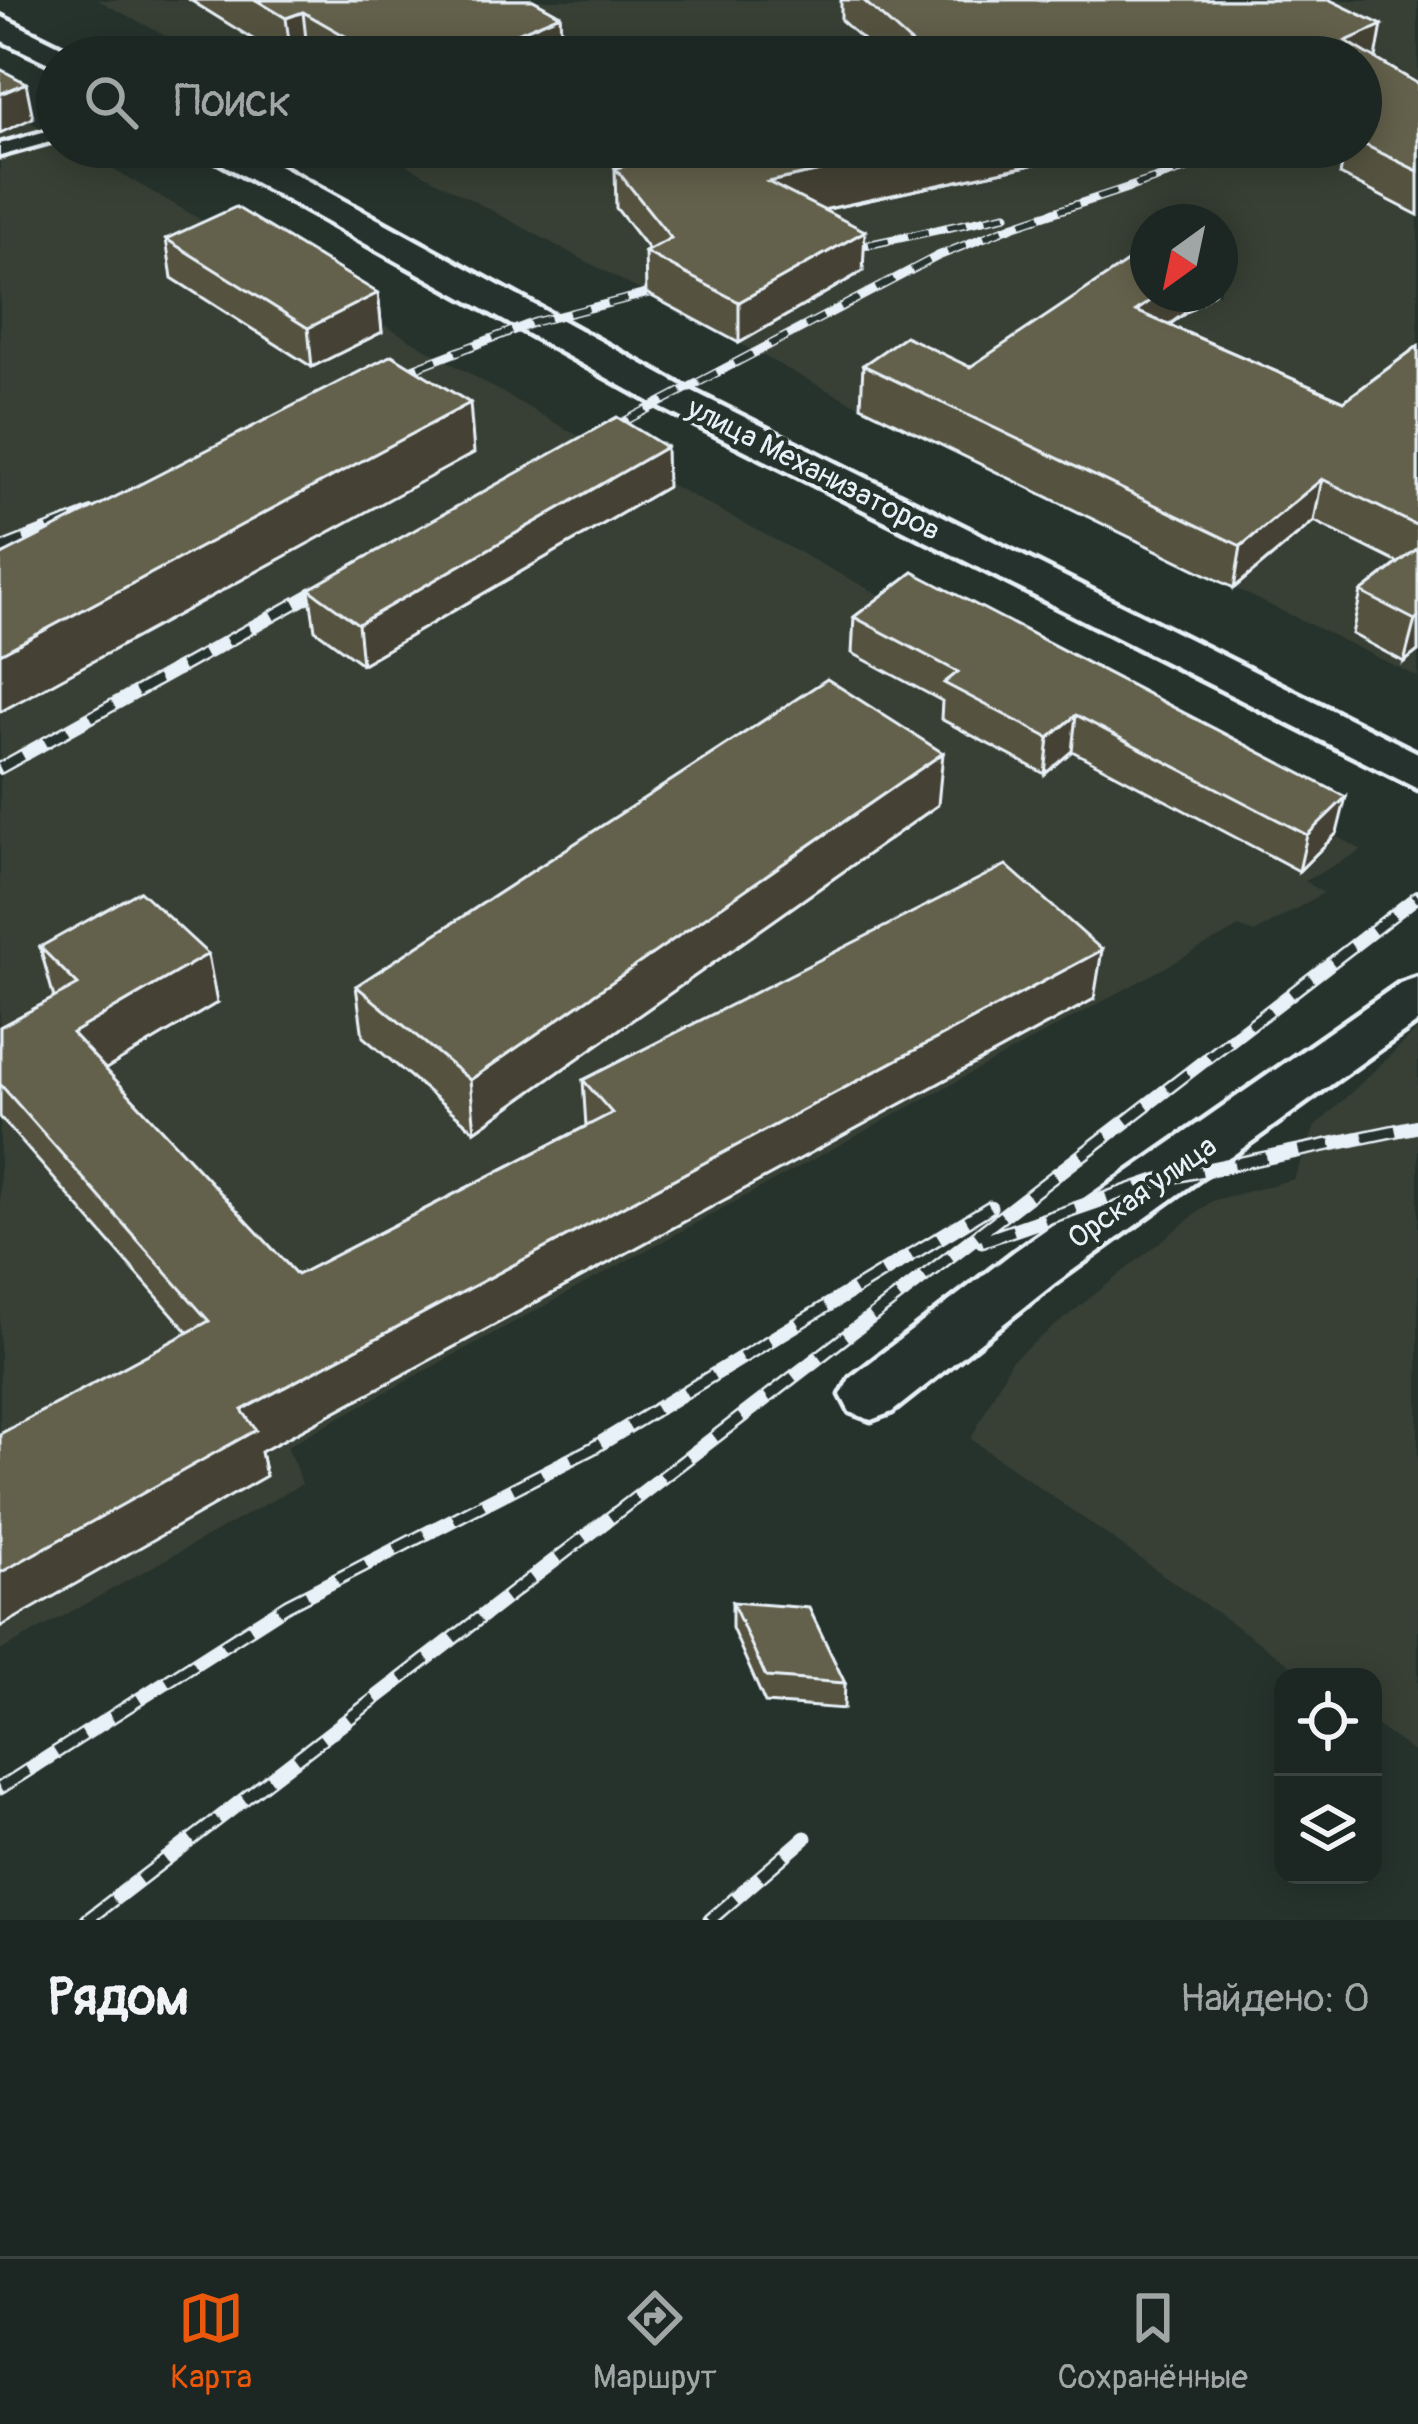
<!DOCTYPE html>
<html lang="ru">
<head>
<meta charset="utf-8">
<style>
  :root { --surface:#1c2622; --page:#29322f; --text:#f1f3f6; --muted:#a0a5a5; --line:#3a4340; --accent:#ea580c }
  body { margin:0; font-family:Pangolin,sans-serif; background:var(--page); color:var(--text) }
  .controls { position:absolute; right:36px; bottom:36px; display:grid; overflow:hidden; border-radius:24px; box-shadow:0 6px 30px #0003 }
  .controls button { width:108px; height:108px; display:grid; place-items:center; padding:0; border:0; border-bottom:3px solid var(--line); background:var(--surface); color:var(--text); font:60px sans-serif }
  .compass { position:absolute; left:1130px; top:204px; width:108px; height:108px; border-radius:50%; background:var(--surface); box-shadow:0 6px 30px #0003; rotate:213deg }
  .list { margin:0; padding:0; list-style:none }
  h2 { display:flex; justify-content:space-between; align-items:center; height:156px; margin:0; padding:0 48px; font-size:51px }
  h2 small { font-size:39px; font-weight:400; color:var(--muted) }
  .icon { flex:none; width:66px; height:66px; fill:none; stroke:currentColor; stroke-width:2; stroke-linecap:round; stroke-linejoin:round }
  .map { position:relative; flex:none; width:1418px; height:1920px; overflow:hidden }
  .search { position:absolute; background:var(--surface); box-shadow:0 6px 30px #0003; left:36px; right:36px; top:36px; height:132px; display:flex; align-items:center; gap:30px; box-sizing:border-box; padding:0 42px; border-radius:66px; color:var(--muted); font-size:45px }
  .sheet { height:336px; background:var(--surface) }
  nav { display:flex; justify-content:space-around; align-items:center; box-sizing:border-box; height:168px; border-top:3px solid var(--line); background:var(--surface); font-size:33px; color:var(--muted) }
  nav a { display:grid; justify-items:center; gap:6px }
  nav .on { color:var(--accent) }
  .map>svg:first-child { display:block }
</style>
</head>
<body>
<div class="map">
<svg width="1418" height="1920" viewBox="0 0 1418 1920">
  <rect width="100%" height="100%" fill="#26332d"/>
  <filter id="ink" filterUnits="userSpaceOnUse"><feTurbulence type="fractalNoise" baseFrequency=".00833" numOctaves="2"/><feDisplacementMap in="SourceGraphic" scale="24" xChannelSelector="R" yChannelSelector="G"/><feConvolveMatrix kernelMatrix="1 2 1 2 8 2 1 2 1" color-interpolation-filters="sRGB"/></filter>
  <g filter="url(#ink)">
    <path fill="#384036" fill-rule="evenodd" d="M98,0H1418V677L821,387L373,147H1361V57H205ZM1148,222H1220V294H1148Z
      M0,105L57,137V147H74L571,432L1362,850L1305,881L1323,893L1254,933L1239,927L287,1446L302,1484L0,1651Z
      M1418,1029V1755L1373,1723V1677H1308L971,1439L1011,1361L1212,1201L1294,1179L1315,1127Z"/>
    <g fill="none" stroke-linecap="round" stroke-linejoin="round">
      <defs>
        <path id="service" d="M57,128V140L0,156V144Z"/>
        <path id="minor" d="M0,16L69,50L74,57H57V67L0,40Z
          M201,147H246L684,387L1418,753V789L656,405L206,155Z
          M1418,977V1022L1055,1283L892,1412L871,1420L850,1412L841,1395L850,1378L1015,1251L1400,983Z"/>
      </defs>
      <use href="#service" stroke="#e8f1f8" stroke-width="9"/>
      <use href="#minor" stroke="#e8f1f8" stroke-width="9"/>
      <use href="#service" fill="#26332d" fill-rule="evenodd"/>
      <use href="#minor" fill="#26332d" fill-rule="evenodd"/>
      <defs>
        <path id="rail-far2" d="M830,253L1006,215
          M381,381L535,322L677,286
          M593,438L938,256L1015,225L1251,147"/>
        <path id="rail-far1" d="M0,549L92,513
          M0,768L341,578
          M1126,1121L1418,896"/>
        <path id="rail" d="M982,1241L1158,1180L1418,1126
          M0,1788L287,1605L593,1448L990,1207
          M87,1920L1130,1118
          M710,1920L805,1838"/>
      </defs>
      <use href="#rail-far2" stroke="#e8f1f8" stroke-width="9"/>
      <use href="#rail-far1" stroke="#e8f1f8" stroke-width="14"/>
      <use href="#rail" stroke="#e8f1f8" stroke-width="15"/>
      <use href="#rail-far2" stroke="#26332d" stroke-width="6" stroke-dasharray="20" stroke-linecap="butt"/>
      <use href="#rail-far1" stroke="#26332d" stroke-width="9" stroke-dasharray="26" stroke-linecap="butt"/>
      <use href="#rail" stroke="#26332d" stroke-width="10" stroke-dasharray="33" stroke-linecap="butt"/>
    </g>
    <path fill="#555341" stroke="#e8f1f8" stroke-width="3" d="M190,0H533L560,15L562,57H282Z
      M841,0H1330L1376,59L1418,84V215L1340,175L1345,148L1343,147H1361V57H882L841,20Z
      M694,147H1101L1027,166L824,210L863,271L739,343L646,293L645,252L649,250L616,208L615,168L694,150Z
      M166,239L378,293L382,332L312,367L172,278Z
      M1148,294H1212L1169,325L1344,401L1418,346V651L1404,662L1352,634L1361,592L1398,563L1314,521L1234,588L861,406L863,365L970,367Z
      M667,487L362,664L315,630L309,589Z
      M913,572L1337,833L1299,871L1072,751L1045,774L941,719L942,701L852,653L854,617Z
      M938,805L475,1131L363,1037L356,986Z
      M40,947L217,1003L105,1069L297,1275L586,1126L583,1080L1094,999L261,1452L266,1476L188,1332L0,1117V1027L54,998Z
      M732,1602L845,1683L844,1709L765,1703L732,1628Z"/>
    <path fill="#454335" stroke="#e8f1f8" stroke-width="3" d="M303,12L308,57H291L286,18Z
      M560,15L562,57H460Z
      M1382,25L1375,64L1346,41Z
      M26,83L33,118L0,133V94Z
      M933,147H1101L1027,166L767,222L768,182Z
      M865,231L863,271L739,343V302Z
      M378,293L382,332L312,367L308,328Z
      M1160,294H1212L1130,352L1136,311Z
      M470,403L474,453L0,712V654Z
      M666,447L667,487L362,664L358,624Z
      M1322,479L1314,521L1234,588L1241,546Z
      M1418,617V651L1404,662L1415,620Z
      M1076,715L1072,751L1045,774L1049,738Z
      M943,753L938,805L475,1131L470,1080Z
      M1346,797L1337,833L1299,871L1307,835Z
      M1102,950L1094,999L261,1452L266,1476L0,1627V1573L242,1410Z
      M208,954L217,1003L84,1082L72,1033Z"/>
    <path fill="#63604c" stroke="#e8f1f8" stroke-width="3" d="M256,0H533L560,15L460,57H382L303,12L286,18Z
      M863,0H1330L1382,25L1346,41L1418,84V171L1361,143V129L1373,123L1361,115V57H927Z
      M0,69L26,83L0,94Z
      M709,147H933L768,182L865,231L739,302L645,252L671,238L615,168Z
      M236,207L378,293L308,328L166,239Z
      M1148,248V294H1160L1136,311L1344,401L1418,346V526L1322,479L1241,546L863,365L905,336L970,367Z
      M392,355L470,403L0,654V556Z
      M617,417L666,447L358,624L309,589Z
      M1418,548V617L1415,620L1361,592Z
      M913,572L1346,797L1307,835L1076,715L1049,738L944,683L958,672L854,617Z
      M827,679L943,753L470,1080L356,986Z
      M1006,865L1102,950L242,1410L256,1430L0,1573V1434L209,1321L0,1084V1027L78,985L40,947L140,891L208,954L72,1033L297,1275L612,1113L583,1080Z
      M732,1602L809,1608L845,1683L766,1677Z"/>
  </g>
  <g text-anchor="middle" stroke-width="9" stroke-linejoin="round" paint-order="stroke">
    <g font-size="30" fill="#e8f1f8" stroke="#26332d">
      <text transform="translate(814 469) rotate(27)" y="10">улица Механизаторов</text>
      <text transform="translate(1142 1192) rotate(-35)" y="10">Орская улица</text>
    </g>
  </g>
</svg>
<div class="controls">
<button><svg class="icon" aria-label="locate" viewBox="0 0 24 24"><circle cx="12" cy="12" r="6"/><path d="M12 2v4M12 18v4M2 12h4M18 12h4"/></svg></button>
<button><svg class="icon" aria-label="layers" viewBox="0 0 24 24"><path d="M12 4l9 5-9 5-9-5zM3 14l9 5 9-5"/></svg></button>
</div>
<svg class="compass" viewBox="-18 -18 36 36"><path d="M0-13l5 13h-10z" fill="#e53935"/><path d="M0 13l5-13h-10z" fill="#a0a5a5"/></svg>
<div class="search"><svg class="icon" aria-label="search" viewBox="0 0 24 24"><circle cx="10" cy="10" r="6"/><path d="M15 15l6 6"/></svg>Поиск</div>
</div>
<section class="sheet">
<h2>Рядом<small>Найдено: 0</small></h2>
<ul class="list">
</ul>
</section>
<nav>
<a class="on"><svg class="icon" aria-label="map" viewBox="0 0 24 24"><path d="M3 6l6-2 6 2 6-2v14l-6 2-6-2-6 2zM9 4v14M15 6v14"/></svg>Карта</a>
<a><svg class="icon" aria-label="directions" viewBox="0 0 24 24"><path d="M12 3l9 9-9 9-9-9zM9 14v-3h6M13 9l2 2-2 2"/></svg>Маршрут</a>
<a><svg class="icon" aria-label="saved" viewBox="0 0 24 24"><path d="M7 4h10v16l-5-4-5 4z"/></svg>Сохранённые</a>
</nav>
</body>
</html>
